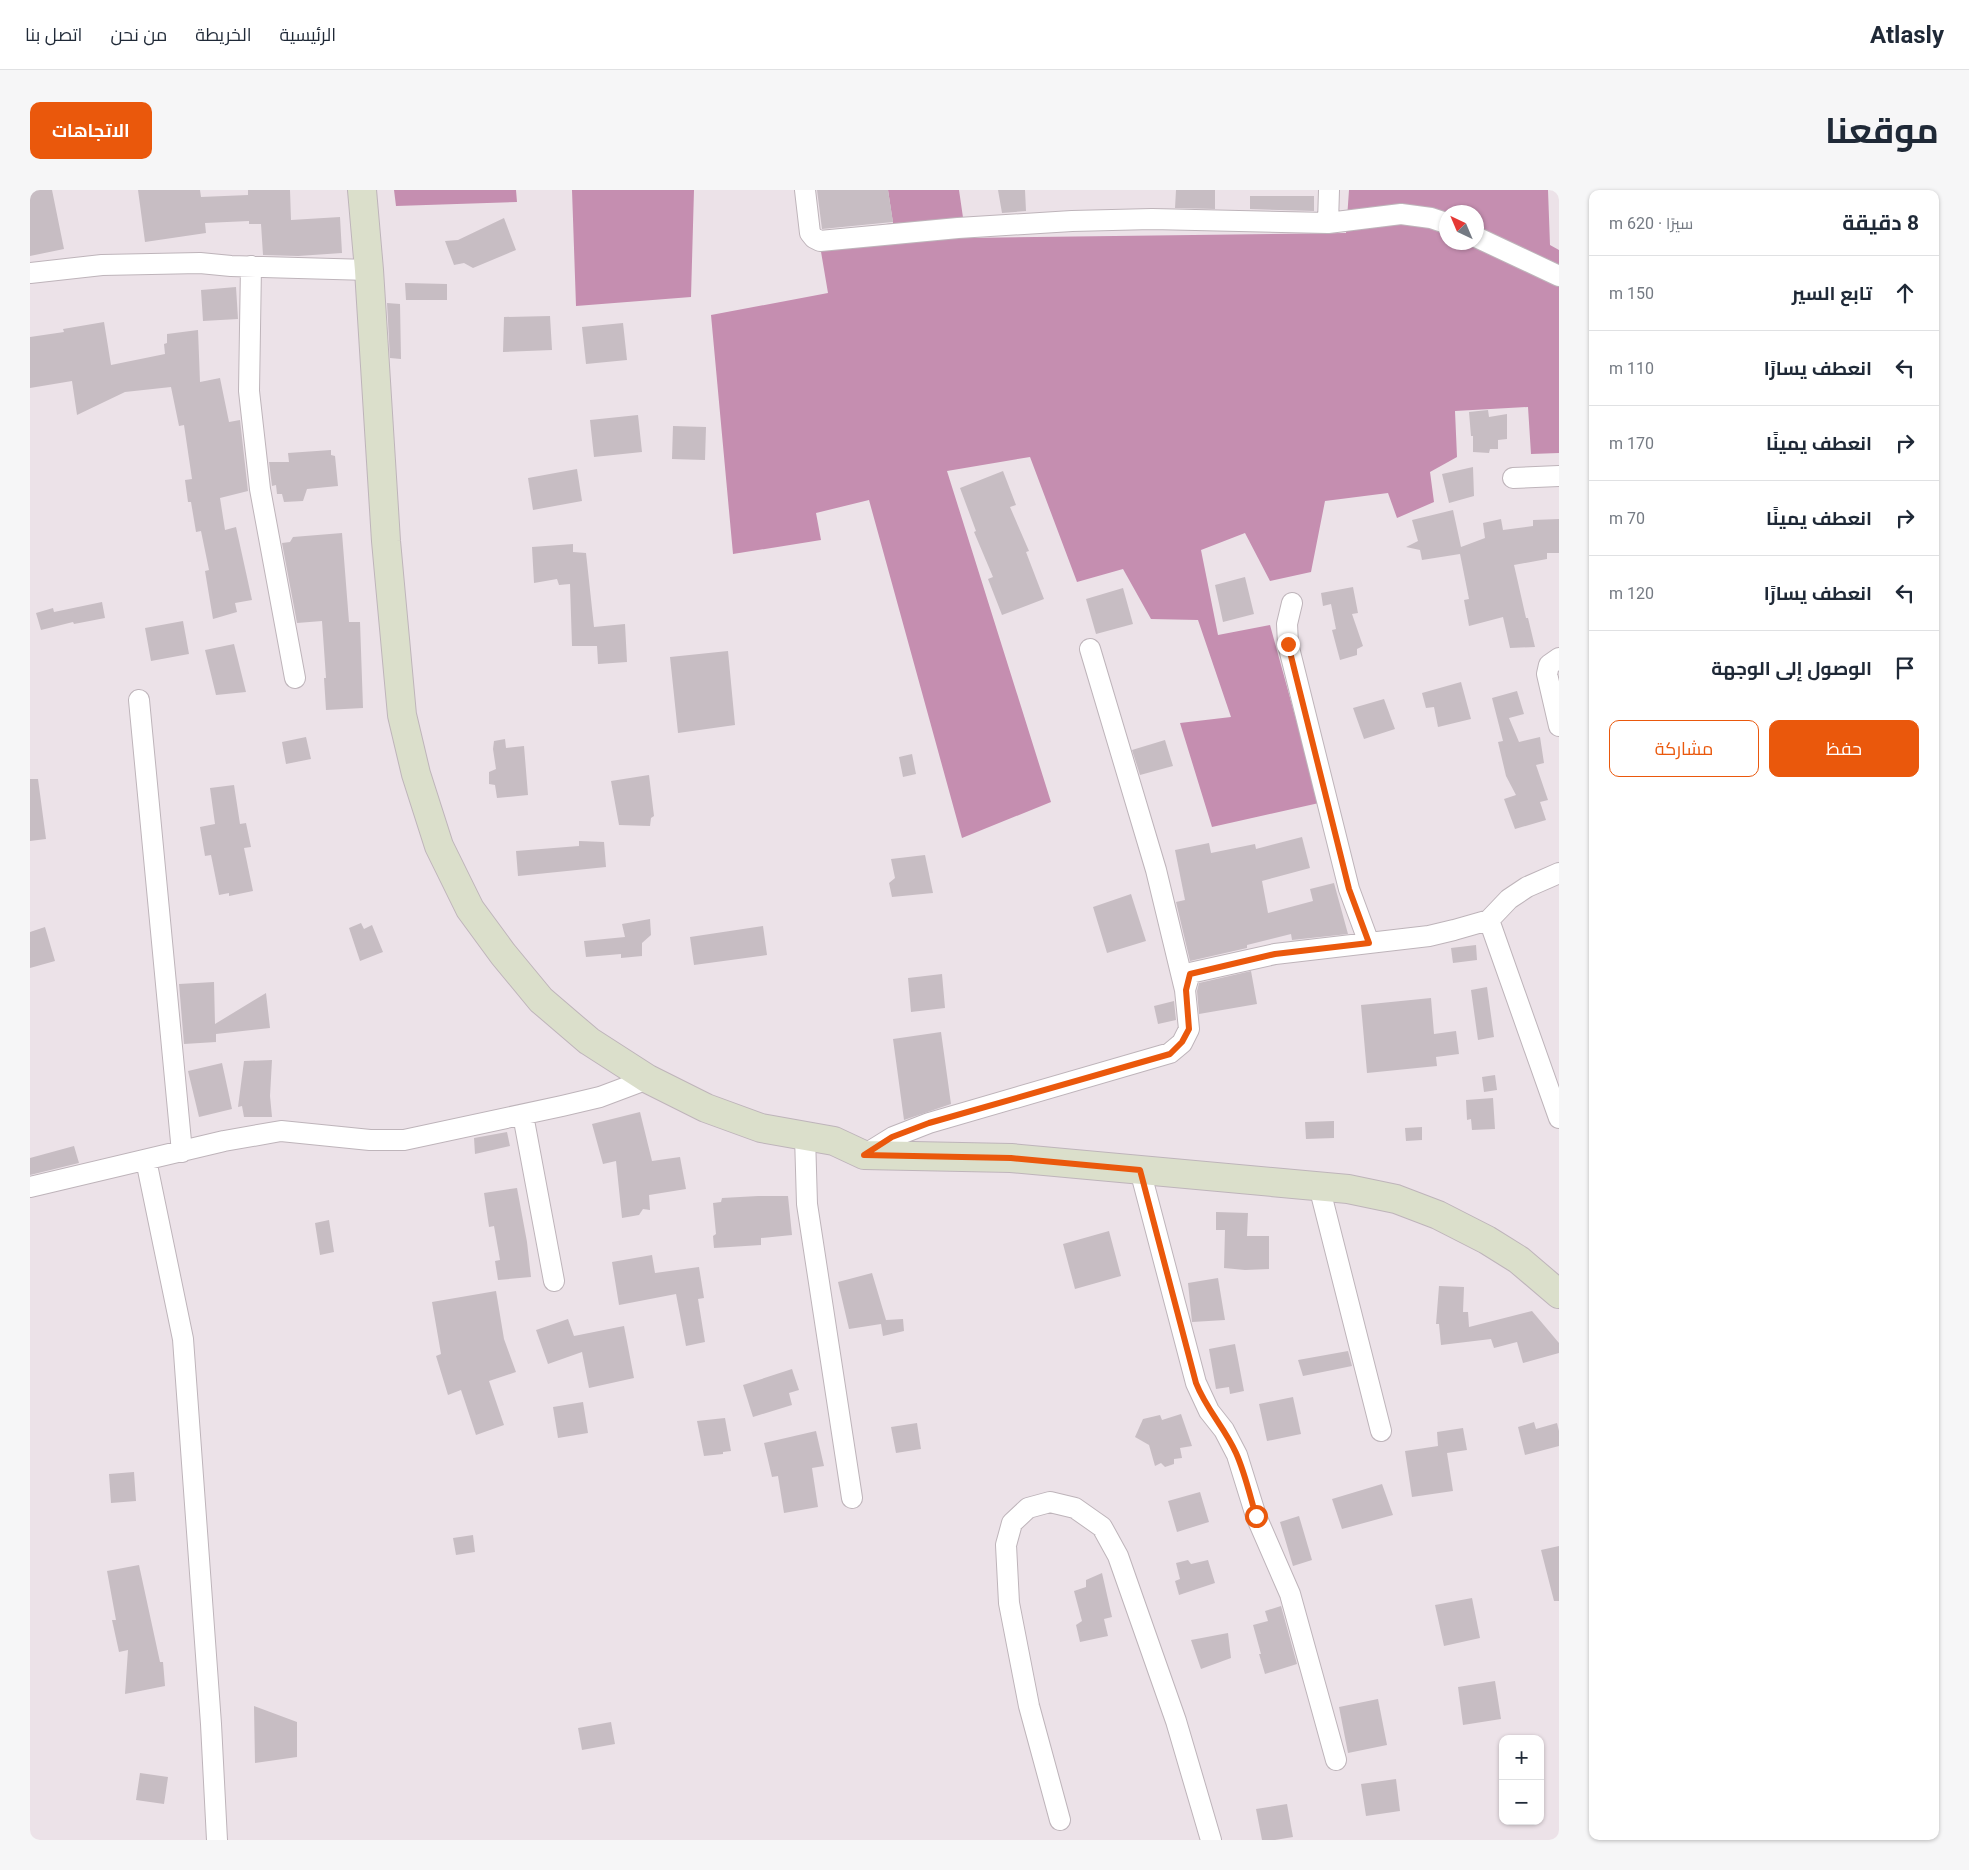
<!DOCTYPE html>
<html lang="ar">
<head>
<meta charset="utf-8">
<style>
  :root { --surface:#fff; --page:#f6f6f7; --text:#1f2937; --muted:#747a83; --line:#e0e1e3; --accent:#ea580c }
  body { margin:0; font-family:Roboto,Cairo,sans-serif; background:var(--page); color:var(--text); direction:rtl }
  .controls { position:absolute; right:15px; bottom:15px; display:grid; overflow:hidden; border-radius:10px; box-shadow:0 1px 4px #0004 }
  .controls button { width:45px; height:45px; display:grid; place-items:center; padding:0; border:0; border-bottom:1px solid var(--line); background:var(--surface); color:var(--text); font:25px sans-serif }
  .compass { position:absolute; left:1409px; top:15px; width:45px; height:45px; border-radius:50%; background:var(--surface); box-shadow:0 1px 4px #0004; rotate:316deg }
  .stop { position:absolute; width:15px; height:15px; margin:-11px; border:4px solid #ea580c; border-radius:50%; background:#fff }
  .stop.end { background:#ea580c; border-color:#fff; box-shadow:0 1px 5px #0008 }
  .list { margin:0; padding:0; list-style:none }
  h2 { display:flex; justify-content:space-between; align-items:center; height:65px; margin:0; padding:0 20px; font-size:21px }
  h2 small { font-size:16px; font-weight:400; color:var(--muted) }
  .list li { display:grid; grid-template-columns:32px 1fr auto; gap:15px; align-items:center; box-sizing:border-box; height:75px; padding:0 20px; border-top:1px solid var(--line) }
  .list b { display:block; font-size:19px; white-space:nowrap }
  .list em { font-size:16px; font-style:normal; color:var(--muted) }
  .actions { display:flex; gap:10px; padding:15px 20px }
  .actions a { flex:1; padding:11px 0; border:1px solid var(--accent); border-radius:10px; text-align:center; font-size:18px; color:var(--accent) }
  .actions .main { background:var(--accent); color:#fff }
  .icon { flex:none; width:28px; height:28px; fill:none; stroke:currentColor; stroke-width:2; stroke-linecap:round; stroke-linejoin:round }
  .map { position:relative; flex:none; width:1529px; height:1650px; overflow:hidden; direction:ltr; border-radius:10px }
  header { display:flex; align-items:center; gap:30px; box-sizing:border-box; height:70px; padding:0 25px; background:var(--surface); border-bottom:1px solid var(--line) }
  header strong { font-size:24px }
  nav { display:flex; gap:28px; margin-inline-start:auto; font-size:18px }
  .intro { display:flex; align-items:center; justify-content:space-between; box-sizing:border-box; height:120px; padding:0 30px }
  h1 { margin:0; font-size:35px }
  .button { padding:12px 22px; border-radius:10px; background:var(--accent); color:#fff; font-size:18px; font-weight:700 }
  main { display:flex; gap:30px; padding:0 30px }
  aside { flex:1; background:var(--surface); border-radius:10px; box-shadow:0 1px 4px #0004 }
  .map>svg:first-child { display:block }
</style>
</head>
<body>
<header>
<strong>Atlasly</strong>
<nav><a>الرئيسية</a><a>الخريطة</a><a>من نحن</a><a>اتصل بنا</a></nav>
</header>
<div class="intro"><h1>موقعنا</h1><a class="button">الاتجاهات</a></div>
<main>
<aside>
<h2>8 دقيقة<small>سيرًا · 620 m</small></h2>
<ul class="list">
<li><svg class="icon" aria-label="ahead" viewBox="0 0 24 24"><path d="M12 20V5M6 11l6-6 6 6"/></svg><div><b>تابع السير</b></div><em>150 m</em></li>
<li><svg class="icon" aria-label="left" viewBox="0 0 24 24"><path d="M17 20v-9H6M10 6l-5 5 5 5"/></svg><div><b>انعطف يسارًا</b></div><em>110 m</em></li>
<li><svg class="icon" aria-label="right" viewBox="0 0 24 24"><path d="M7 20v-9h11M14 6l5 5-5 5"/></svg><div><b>انعطف يمينًا</b></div><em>170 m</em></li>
<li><svg class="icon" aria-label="right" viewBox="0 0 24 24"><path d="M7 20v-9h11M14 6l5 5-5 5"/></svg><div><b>انعطف يمينًا</b></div><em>70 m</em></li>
<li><svg class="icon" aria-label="left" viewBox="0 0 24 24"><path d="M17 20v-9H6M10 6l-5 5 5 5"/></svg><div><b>انعطف يسارًا</b></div><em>120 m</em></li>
<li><svg class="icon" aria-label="arrive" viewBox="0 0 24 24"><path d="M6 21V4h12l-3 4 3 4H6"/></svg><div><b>الوصول إلى الوجهة</b></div></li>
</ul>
<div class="actions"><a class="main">حفظ</a><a>مشاركة</a></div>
</aside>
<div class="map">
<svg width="1529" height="1650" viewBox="0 0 1529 1650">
  <rect width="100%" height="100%" fill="#ece2e8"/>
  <path fill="#c58eb0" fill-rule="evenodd" d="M364,0H486L487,12L366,16Z
    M542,0H664L661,107L546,116Z
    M858,0H929L936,48L1316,43L1319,0H1518L1520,55L1529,60V263L1501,264L1498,217L1425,221L1427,267L1400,282L1404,312L1367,328L1358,303L1295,311L1281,382L1240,391L1215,343L1171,360L1188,445L1240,435L1289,613L1182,637L1150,533L1201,527L1168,430L1121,429L1093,379L1047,392L1000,267L917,281L1021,612L932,648L839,310L786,323L791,350L703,364L681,125L798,103L788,44L863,33ZM1416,22H1446V52H1416Z"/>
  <path fill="#c7bdc3" d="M0,0H22L34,59L0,66Z
    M108,0H170L171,7L218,5V0H260L261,30L310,27L312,63L268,66L233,65L231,34H219V31L175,33L176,43L115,52Z
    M787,0H858L863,32L792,39Z
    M968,0H995L996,21L972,23Z
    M1146,0H1185V19L1145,18Z
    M1220,6H1284V21L1220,19Z
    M474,28L486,60L443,78L434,73L424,75L415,51L428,50Z
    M375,93L417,94V110H376Z
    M206,97L208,129L173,131L171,100Z
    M357,113L370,114L371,169L360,168Z
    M520,126L522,160L473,162L474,127Z
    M74,132L81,175L135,164L134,154L137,153V144L168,140L170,192L190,188L199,232L210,230L218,301L190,308L195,340L206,337L222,410L205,413L207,422L183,429L175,381L179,380L171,341L166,342L161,312H158L155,290L162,289L154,235L149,236L141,197L95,202L47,225L42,191L0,198V147L34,142L33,139Z
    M593,133L597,170L556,174L552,137Z
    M1458,220L1459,227L1477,224V249L1468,250V259H1460L1459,263L1443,262V246H1441L1439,222Z
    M608,225L612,262L564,267L560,230Z
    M643,236L676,237L675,270L642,269Z
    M301,260V265L305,266L308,296L277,299L273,311L254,312L252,304H247L246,295L242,296L239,272H259L258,263Z
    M1443,277L1444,306L1419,313L1412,284Z
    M547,279L552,311L503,320L498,288Z
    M973,281L986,315L980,317L999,361L996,362L1014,409L972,425L958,389L963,387L944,342L946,341L930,298Z
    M1423,320L1431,357L1455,348L1453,333L1471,329L1473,340L1503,336V330L1529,329V363H1517V369L1484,375L1496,428H1498L1505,457L1480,458L1473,427L1439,436L1434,410L1439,409L1430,364L1392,370L1390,360L1376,357L1388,351L1382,330Z
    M312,343L319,432H330L333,518L296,520L294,488H296L292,431L267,433L252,353L260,352L263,347Z
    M543,354V362L556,363L564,437L595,434L597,472L568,474L567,456H542L540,394L529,395L527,389L504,393L502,357Z
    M1215,387L1224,424L1193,432L1185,395Z
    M1323,397L1328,423L1322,424L1333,456L1327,459V465L1310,470L1302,440L1306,439L1301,414L1293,416L1291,403Z
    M1093,398L1103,434L1066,444L1056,409Z
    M72,412L75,428L44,434L43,432L11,440L6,423L23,418L24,422Z
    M153,431L159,464L121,471L115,438Z
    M204,454L216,502L186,505L175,460Z
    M698,461L705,535L648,543L640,467Z
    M1431,492L1441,529L1408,537L1404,517L1396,518L1392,503Z
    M1487,501L1494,524L1479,528L1489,552L1510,547L1514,573L1506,575L1518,610L1510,612L1516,630L1485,639L1474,609L1486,605L1476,586L1468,552L1473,551L1462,508Z
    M1354,509L1365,539L1334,549L1323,518Z
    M276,547L281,569L256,574L252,552Z
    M475,549L476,558L494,556L498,605L467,608L465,595L459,594V582L466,579L463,559L464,551Z
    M1135,550L1143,576L1110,585L1102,560Z
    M882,564L886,584L873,587L869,567Z
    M619,585L624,626L621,628L620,636L589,635L581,591Z
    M0,589H8L16,649L0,651Z
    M204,595L210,634L216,633L221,657L214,658L223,701L199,706V703L189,705L181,665L175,666L170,637L185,634L180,598Z
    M1272,647L1280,678L1232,691L1238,723L1283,711L1280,699L1304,693L1318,744L1262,750L1261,744L1217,755V758L1160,771L1146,712L1155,710L1145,660L1179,653L1181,663L1225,654L1226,659Z
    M549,651L574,652L576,677L488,686L486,661L549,656Z
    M895,665L903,703L862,707L859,693L865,688L861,669Z
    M1101,704L1116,751L1077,763L1063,717Z
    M620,729L621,745L612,753V766L591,768V764L556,767L554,751L595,747L592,734Z
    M331,733L334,739L342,735L353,762L330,771L319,738Z
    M733,736L737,765L664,775L660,747Z
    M15,737L25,771L0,778V742Z
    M1446,755L1447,770L1423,773L1421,758Z
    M1221,781L1227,814L1169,824L1167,801L1169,793Z
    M912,784L915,818L881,822L878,788Z
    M184,792L185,834L236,803L240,838L186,844V852L154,854L149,794Z
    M1457,797L1464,847L1448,850L1441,800Z
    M1401,808L1404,844L1426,841L1429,864L1406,867L1407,876L1337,883L1331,815Z
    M1144,811L1146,830L1128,834L1124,816Z
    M911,842L921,914L874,930L863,849Z
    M242,870L240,906L242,927H214L212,916L208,917L214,871Z
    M192,873L202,919L169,927L158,881Z
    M1465,885L1467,900L1454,902L1452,887Z
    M1463,908L1465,939L1442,940L1441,929L1437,930L1436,910Z
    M610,922L622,971L650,967L656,999L619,1005L620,1020L613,1019L609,1025L592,1028L586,971L573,974L562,934Z
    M1304,931V948L1276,949L1275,932Z
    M1392,937V950L1376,951L1375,938Z
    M477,942L480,956L445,964L444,948Z
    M44,956L49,973L0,985V968Z
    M487,998L497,1052L501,1087L468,1090L465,1071L470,1070L464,1036L459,1037L454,1003Z
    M728,1006H758L762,1045L731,1048V1055L684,1058L683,1046L686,1044L683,1013L691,1012L692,1008Z
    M1186,1022L1218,1023L1217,1046H1239V1079L1215,1080L1194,1078L1195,1040H1186Z
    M299,1030L304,1062L290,1065L285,1033Z
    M1079,1041L1091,1086L1045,1099L1033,1054Z
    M622,1065L625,1083L669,1077L674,1108L668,1109L675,1152L656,1156L646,1104L589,1115L582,1072Z
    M842,1083L856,1130L873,1129L874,1141L853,1146L851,1134L819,1139L808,1092Z
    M1188,1088L1195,1130L1162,1132L1158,1093Z
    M1409,1096L1434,1097L1433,1122H1438L1439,1137L1502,1121L1529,1153V1163L1493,1173L1487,1152L1464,1158L1461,1149L1411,1155L1409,1134H1406Z
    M466,1101L474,1149L486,1182L459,1191L474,1235L446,1245L431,1200L418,1205L406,1166L411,1164L402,1112Z
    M538,1129L544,1146L594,1136L604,1188L559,1198L552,1162L518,1174L506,1140Z
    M1205,1154L1214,1201L1200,1204L1199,1197L1186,1199L1179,1159Z
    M1318,1161L1322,1176L1273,1186L1268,1170Z
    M762,1179L769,1200L759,1203L762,1215L723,1227L713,1195Z
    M1263,1207L1271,1244L1237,1251L1229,1214Z
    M553,1212L558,1243L528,1248L523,1217Z
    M1151,1224L1162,1256L1150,1258L1152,1268L1144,1269V1274L1135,1277L1131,1273L1125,1276L1119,1255L1105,1247L1113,1229L1130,1225L1132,1230Z
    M695,1228L701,1261L693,1262V1264L674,1266L667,1231Z
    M1504,1232L1506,1239L1527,1233L1529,1241V1256L1495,1265L1488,1237Z
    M887,1233L891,1259L866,1263L861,1237Z
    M1433,1238L1437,1260L1417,1263L1423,1301L1382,1307L1375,1261L1408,1256L1407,1242Z
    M786,1241L794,1276L782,1278L788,1317L754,1323L748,1286L742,1287L734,1253Z
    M104,1282L106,1311L81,1313L79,1284Z
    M1352,1294L1363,1325L1312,1339L1302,1309Z
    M1170,1302L1179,1332L1147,1342L1138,1311Z
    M1269,1326L1282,1370L1263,1376L1250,1332Z
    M443,1345L445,1362L426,1365L423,1348Z
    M1529,1356V1411H1524L1511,1360Z
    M1158,1370L1161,1374L1178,1370L1185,1393L1149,1405L1145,1391L1150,1389L1146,1373Z
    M109,1375L130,1472H133L135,1496L95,1504L98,1460L89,1462L82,1430H86L77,1381Z
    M1072,1383L1082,1427L1074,1429L1078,1446L1050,1452L1046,1435L1052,1431L1044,1401L1056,1397V1390Z
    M1442,1408L1450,1448L1414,1456L1405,1415Z
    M1251,1416L1267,1474L1235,1484L1229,1464H1231L1223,1435L1238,1431L1235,1421Z
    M1198,1443L1201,1468L1171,1479L1161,1450Z
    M1465,1491L1471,1529L1433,1535L1428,1497Z
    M1348,1509L1357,1555L1318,1563L1309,1517Z
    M224,1516L267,1532V1567L225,1573Z
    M581,1532L585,1554L552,1560L548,1538Z
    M110,1583L138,1587L134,1614L106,1610Z
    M1366,1589L1370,1621L1336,1626L1331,1594Z
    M1257,1614L1263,1647L1245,1650H1232L1226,1619Z"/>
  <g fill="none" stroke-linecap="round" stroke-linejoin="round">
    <defs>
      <path id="street" d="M775,0L780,43L784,48L790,51L928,38L1042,31L1122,29L1298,33L1371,24L1401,28L1416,33
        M1298,33L1299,0
        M1446,47L1529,86
        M221,76L219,201L230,299L265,488
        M0,83L72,75L170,73L201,76L339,80
        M1483,288L1529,286
        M1262,413L1257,434L1258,454L1319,699L1339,753
        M1529,468L1519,475L1517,484L1529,536
        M109,510L152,962
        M1459,730L1529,928
        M1155,800L1160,783L1245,764L1399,746L1424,740L1459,730L1479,709L1497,697L1529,683
        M493,925L524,1091
        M775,946L777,1014L822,1308
        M834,965L863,947L899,933L1140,863L1152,853L1159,839L1155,800L1126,680L1060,459
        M116,970L153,1149L181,1534L187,1650
        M1110,980L1166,1193L1179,1221L1194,1240L1207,1265L1226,1326L1260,1404L1306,1570
        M1289,996L1351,1241
        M0,997L194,951L251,941L340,950H374L532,916L570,907L618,889
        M1030,1630L999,1516L979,1413L976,1355L982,1333L998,1318L1020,1312L1045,1318L1072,1337L1088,1366L1146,1531L1181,1650"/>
      <path id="secondary" d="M332,0L339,80L356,351L372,525L386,584L409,656L440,719L473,764L511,810L559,851L618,889L676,918L731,938L804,951L834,965L981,968L1318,999L1366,1009L1408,1025L1457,1050L1489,1070L1529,1104"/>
    </defs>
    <use href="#street" stroke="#beb4ba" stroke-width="22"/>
    <use href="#secondary" stroke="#beb4ba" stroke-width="30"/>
    <use href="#street" stroke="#fff" stroke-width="20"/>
    <use href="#secondary" stroke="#dbdfcb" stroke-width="28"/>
  </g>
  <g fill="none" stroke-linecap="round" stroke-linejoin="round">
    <path stroke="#ea580c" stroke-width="6" d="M1226,1326C1220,1306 1215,1283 1206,1263C1195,1238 1176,1219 1166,1193L1110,980L981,968L834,965L862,947L899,933L1140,864L1152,852L1159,839L1156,800L1160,784L1245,764L1339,753L1319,699L1258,454"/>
  </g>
</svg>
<div class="controls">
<button>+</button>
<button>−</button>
</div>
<svg class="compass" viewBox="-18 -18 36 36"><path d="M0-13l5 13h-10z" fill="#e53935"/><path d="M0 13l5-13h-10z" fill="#747a83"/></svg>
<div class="stop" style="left:1226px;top:1326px"></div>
<div class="stop end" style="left:1258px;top:454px"></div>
</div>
</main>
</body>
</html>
